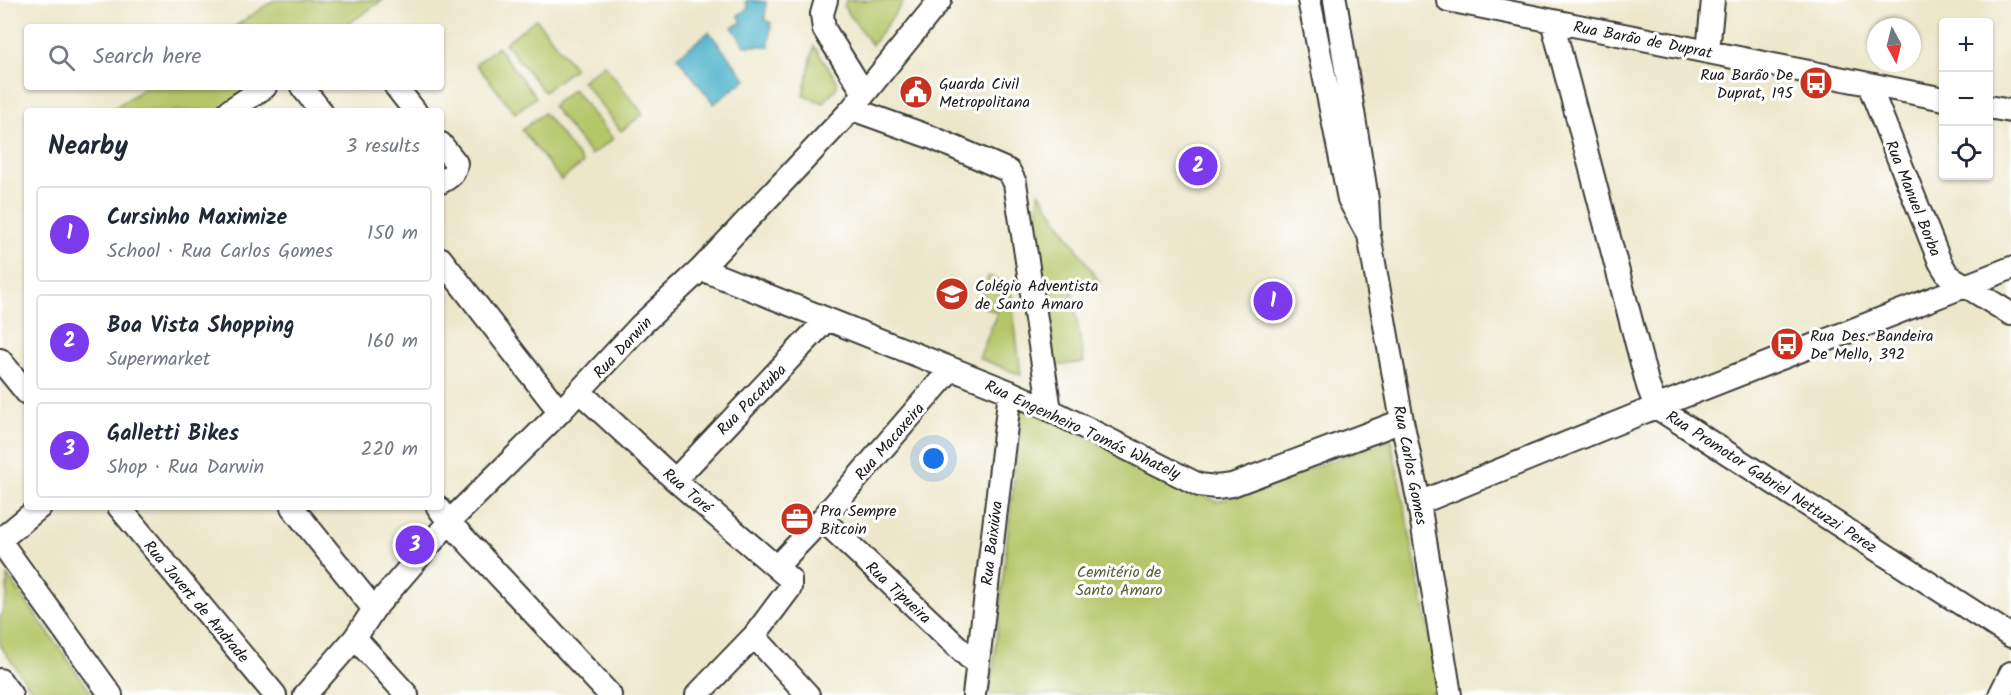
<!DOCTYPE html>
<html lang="en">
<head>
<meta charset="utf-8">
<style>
  :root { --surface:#fff; --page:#f6f6f7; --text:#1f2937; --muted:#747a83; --line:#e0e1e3; --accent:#7c3aed }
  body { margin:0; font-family:Kalam,sans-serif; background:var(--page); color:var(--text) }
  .controls { position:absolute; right:18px; top:18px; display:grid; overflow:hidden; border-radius:6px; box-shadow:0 2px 4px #0004 }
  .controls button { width:54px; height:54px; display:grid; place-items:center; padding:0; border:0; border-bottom:2px solid var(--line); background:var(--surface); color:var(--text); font:30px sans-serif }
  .compass { position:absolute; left:1867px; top:18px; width:54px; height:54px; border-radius:50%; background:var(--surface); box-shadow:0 2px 4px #0004; rotate:173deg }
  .you { position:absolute; left:934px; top:459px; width:21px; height:21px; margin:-15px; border:4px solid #fff; border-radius:50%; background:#1a73e8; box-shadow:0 0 0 9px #1a73e833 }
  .badge { display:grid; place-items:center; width:39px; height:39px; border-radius:50%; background:var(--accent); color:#fff; font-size:20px; font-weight:700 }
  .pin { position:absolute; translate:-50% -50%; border:3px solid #fff; box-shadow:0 2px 6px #0006 }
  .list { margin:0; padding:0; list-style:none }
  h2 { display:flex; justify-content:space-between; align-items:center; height:78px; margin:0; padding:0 24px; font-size:26px }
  h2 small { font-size:20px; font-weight:400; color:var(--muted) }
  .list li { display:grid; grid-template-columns:39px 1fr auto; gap:18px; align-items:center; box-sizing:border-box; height:96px; margin:0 12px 12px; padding:0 12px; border:2px solid var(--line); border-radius:6px }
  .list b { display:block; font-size:22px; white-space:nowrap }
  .list p { margin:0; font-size:20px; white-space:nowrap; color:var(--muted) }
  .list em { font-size:20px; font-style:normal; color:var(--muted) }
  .icon { flex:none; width:33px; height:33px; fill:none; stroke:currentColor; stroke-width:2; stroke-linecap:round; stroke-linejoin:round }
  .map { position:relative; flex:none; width:2011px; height:695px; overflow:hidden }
  .search { position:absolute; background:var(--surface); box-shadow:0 2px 4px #0004; left:24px; top:24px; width:420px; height:66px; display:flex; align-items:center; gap:15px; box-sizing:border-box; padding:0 21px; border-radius:6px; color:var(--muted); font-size:22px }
  .panel { position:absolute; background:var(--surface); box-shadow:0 2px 4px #0004; left:24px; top:108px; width:420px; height:402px; border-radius:6px }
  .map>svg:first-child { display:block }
</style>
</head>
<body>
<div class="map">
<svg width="2011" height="695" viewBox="0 0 2011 695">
  <rect width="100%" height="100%" fill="#fff"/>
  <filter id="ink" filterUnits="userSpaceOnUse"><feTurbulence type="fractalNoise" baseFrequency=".0167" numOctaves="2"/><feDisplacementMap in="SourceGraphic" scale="12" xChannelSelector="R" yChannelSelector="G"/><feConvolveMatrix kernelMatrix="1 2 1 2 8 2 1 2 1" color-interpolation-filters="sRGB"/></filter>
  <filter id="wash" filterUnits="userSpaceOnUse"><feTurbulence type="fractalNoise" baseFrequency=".008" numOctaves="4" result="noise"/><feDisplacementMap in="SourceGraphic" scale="24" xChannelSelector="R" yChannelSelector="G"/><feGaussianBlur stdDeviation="1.35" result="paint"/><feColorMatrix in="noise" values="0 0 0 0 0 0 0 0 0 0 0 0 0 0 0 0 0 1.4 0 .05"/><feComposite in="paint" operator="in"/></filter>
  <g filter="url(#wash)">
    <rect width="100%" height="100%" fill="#ece7cb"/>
    <path fill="#b5c669" stroke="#687142" stroke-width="1.5" d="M274,0H383L344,27H234Z
      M846,0H905L872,45L844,7Z
      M536,19L575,68L544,92L505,43Z
      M814,46L837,81V87L823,103L803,95Z
      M497,47L536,97L515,113L476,64Z
      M604,64L643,114L621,131L582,81Z
      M146,87H257L223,111H110Z
      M573,89L613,139L591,155L552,106Z
      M544,113L583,163L561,180L522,130Z
      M1039,192L1100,283L1071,285L1084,362L1055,366L1035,243Z
      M988,276L1010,284L1021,375L979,358L997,313L979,305Z
      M1022,405L1217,502L1391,439L1440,688L1429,695H990Z
      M7,575L93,695H35L0,645V618L7,596Z"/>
    <path fill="#4ab1c9" stroke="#336672" stroke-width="1.5" d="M748,0L766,2L765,20L771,23L769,46H745L732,27L742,22L738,15L749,8L745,2Z
      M709,32L746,79L714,104L677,57Z"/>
  </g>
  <g filter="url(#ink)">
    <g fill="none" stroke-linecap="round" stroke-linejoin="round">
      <defs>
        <path id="minor" d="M826,0L822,14L824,29L864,93
          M1309,0L1349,199L1365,229
          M1335,0L1367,199L1369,235L1402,421L1419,503L1450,695
          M1448,0L1944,99
          M1552,21L1648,386L1656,407L2011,636
          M1708,51L1713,0
          M1869,85L1940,262L1948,275L2011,314
          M302,87L321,111
          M396,87L415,111
          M1988,107L2011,111
          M852,109L933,138L1009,171L1015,183L1050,410
          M229,111L265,87
          M441,144L456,163C455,174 450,177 441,182
          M441,259L560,412
          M701,269L1010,392L1050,410L1199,485L1216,487L1232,485L1402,421
          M0,360L27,393
          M580,392L675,480L790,579V588L754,636L697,695
          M675,480L827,319
          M1419,503L1656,407L2011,268
          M119,507L275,695
          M292,507L374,609
          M438,507L449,522L610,695
          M822,519L977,665
          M0,540L40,507
          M0,541L111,695
          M777,566L822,519L951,369
          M754,636L808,695
          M355,638L407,695
          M0,680L11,695
          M305,695L355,638L374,609L449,522L560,412L640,326L701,269L852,109L940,0
          M974,695L1010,392
          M2000,695L2011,673"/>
      </defs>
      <use href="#minor" stroke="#3b3a36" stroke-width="26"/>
      <use href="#minor" stroke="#fff" stroke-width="22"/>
    </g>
  </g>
  <defs>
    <symbol id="bus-disc" viewBox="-11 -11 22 22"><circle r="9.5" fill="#c8321e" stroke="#fff"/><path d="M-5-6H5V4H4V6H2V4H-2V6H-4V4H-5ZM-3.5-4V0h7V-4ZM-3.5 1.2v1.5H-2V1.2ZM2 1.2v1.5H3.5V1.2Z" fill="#fff"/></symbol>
    <symbol id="civic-disc" viewBox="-11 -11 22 22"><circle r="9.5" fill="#c8321e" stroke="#fff"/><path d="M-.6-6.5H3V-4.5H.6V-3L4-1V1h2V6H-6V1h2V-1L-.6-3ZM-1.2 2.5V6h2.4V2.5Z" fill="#fff"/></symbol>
    <symbol id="school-disc" viewBox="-11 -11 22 22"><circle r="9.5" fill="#c8321e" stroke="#fff"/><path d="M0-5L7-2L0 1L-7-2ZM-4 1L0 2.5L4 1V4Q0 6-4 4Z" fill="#fff"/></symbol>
    <symbol id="office-disc" viewBox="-11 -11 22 22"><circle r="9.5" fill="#c8321e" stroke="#fff"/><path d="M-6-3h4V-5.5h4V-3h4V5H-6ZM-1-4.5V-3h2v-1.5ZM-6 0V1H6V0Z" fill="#fff"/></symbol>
  </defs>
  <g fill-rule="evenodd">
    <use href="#bus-disc" x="1797" y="64" width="38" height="38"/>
    <use href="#civic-disc" x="897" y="73" width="38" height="38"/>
    <use href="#school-disc" x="933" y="275" width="38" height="38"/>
    <use href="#bus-disc" x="1768" y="325" width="38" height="38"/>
    <use href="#office-disc" x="778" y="500" width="38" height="38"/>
  </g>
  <g text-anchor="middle" stroke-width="6" stroke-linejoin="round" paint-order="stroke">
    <g font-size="16" fill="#1c1c1c" stroke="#fff">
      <text transform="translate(1643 39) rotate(11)" y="6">Rua Barão de Duprat</text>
      <text transform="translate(1914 198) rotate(68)" y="6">Rua Manuel Borba</text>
      <text transform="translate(622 347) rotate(-47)" y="6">Rua Darwin</text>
      <text transform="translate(751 399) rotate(-46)" y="6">Rua Pacatuba</text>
      <text transform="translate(1083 429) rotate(25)" y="6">Rua Engenheiro Tomás Whately</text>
      <text transform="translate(889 441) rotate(-49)" y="6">Rua Macaxeira</text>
      <text transform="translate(1411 465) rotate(79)" y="6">Rua Carlos Gomes</text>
      <text transform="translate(1772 481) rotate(33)" y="6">Rua Promotor Gabriel Nettuzzi Perez</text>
      <text transform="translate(688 490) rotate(41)" y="6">Rua Toré</text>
      <text transform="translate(991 543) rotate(-83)" y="6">Rua Baixiúva</text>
      <text transform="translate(899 592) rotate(43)" y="6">Rua Tipueira</text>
      <text transform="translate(197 601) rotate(50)" y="6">Rua Javert de Andrade</text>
    </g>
    <g font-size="16" fill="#1c1c1c" stroke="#fff" text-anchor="start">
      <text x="1793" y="80" text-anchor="end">Rua Barão De<tspan x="1793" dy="18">Duprat, 195</tspan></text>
      <text x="939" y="89">Guarda Civil<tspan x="939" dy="18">Metropolitana</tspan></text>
      <text x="975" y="291">Colégio Adventista<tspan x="975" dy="18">de Santo Amaro</tspan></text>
      <text x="1810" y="341">Rua Des. Bandeira<tspan x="1810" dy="18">De Mello, 392</tspan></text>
      <text x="820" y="516">Pra Sempre<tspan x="820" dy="18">Bitcoin</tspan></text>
    </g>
    <g font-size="16" fill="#59603b" stroke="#fff">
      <text x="1119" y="577">Cemitério de<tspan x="1119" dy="18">Santo Amaro</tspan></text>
    </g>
  </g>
</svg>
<div class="controls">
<button>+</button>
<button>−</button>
<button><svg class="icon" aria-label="locate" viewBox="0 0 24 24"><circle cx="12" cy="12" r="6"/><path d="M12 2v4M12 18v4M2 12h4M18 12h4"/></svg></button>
</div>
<svg class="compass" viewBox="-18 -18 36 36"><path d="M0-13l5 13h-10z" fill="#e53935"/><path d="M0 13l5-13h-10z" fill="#747a83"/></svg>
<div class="you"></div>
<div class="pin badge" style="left:1273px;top:301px">1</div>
<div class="pin badge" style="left:1198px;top:166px">2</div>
<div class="pin badge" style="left:415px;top:545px">3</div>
<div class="search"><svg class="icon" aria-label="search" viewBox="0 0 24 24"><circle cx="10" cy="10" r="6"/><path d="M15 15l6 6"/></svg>Search here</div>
<section class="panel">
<h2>Nearby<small>3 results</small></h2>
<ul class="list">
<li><span class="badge">1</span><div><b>Cursinho Maximize</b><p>School · Rua Carlos Gomes</p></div><em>150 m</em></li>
<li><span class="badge">2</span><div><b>Boa Vista Shopping</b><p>Supermarket</p></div><em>160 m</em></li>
<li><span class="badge">3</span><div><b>Galletti Bikes</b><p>Shop · Rua Darwin</p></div><em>220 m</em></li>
</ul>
</section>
</div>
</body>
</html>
